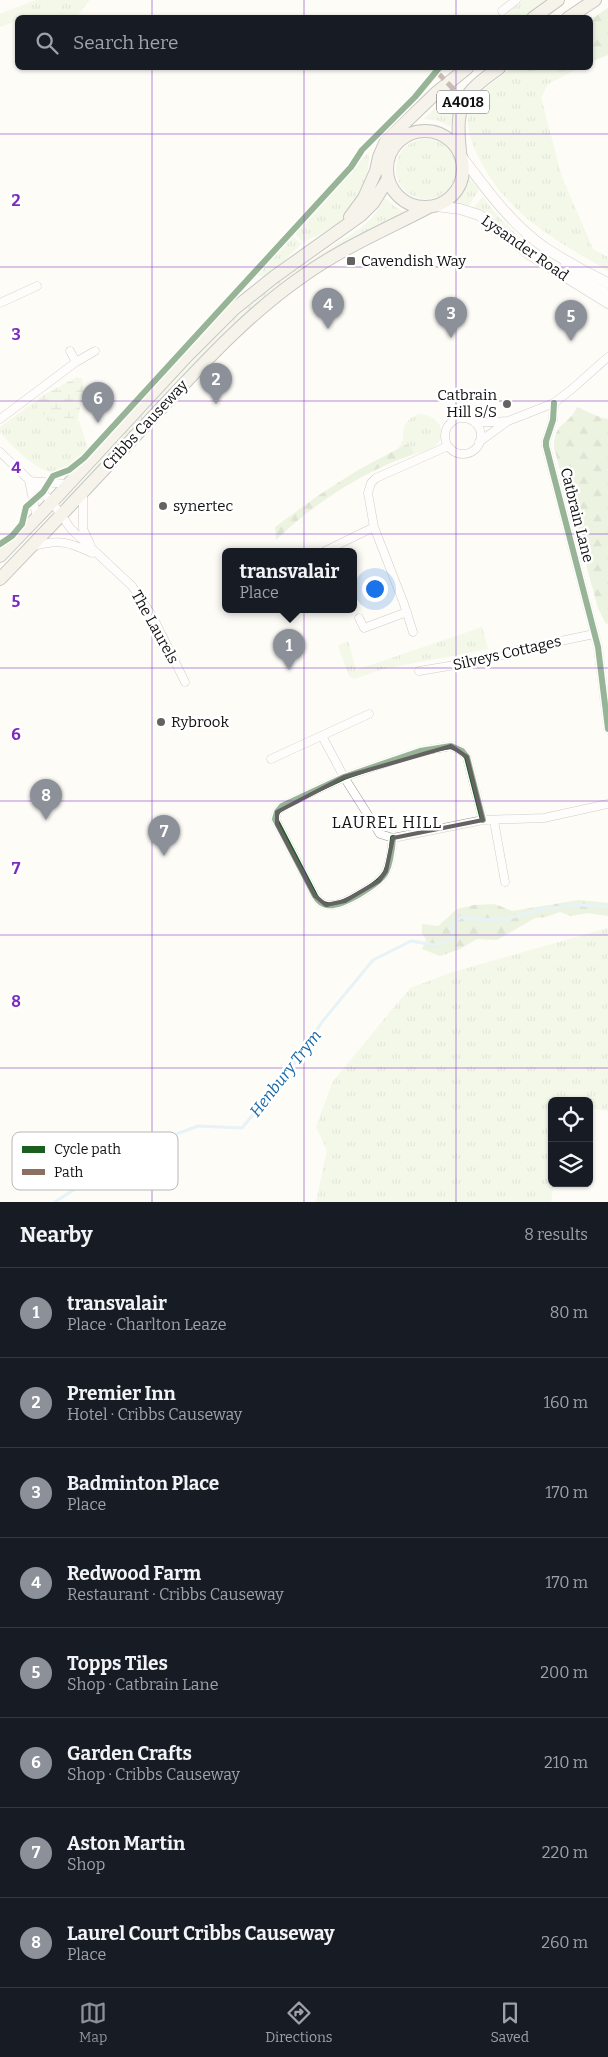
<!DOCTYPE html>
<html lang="en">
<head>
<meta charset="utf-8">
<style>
  :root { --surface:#171b24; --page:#242831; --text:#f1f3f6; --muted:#9ea1a6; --line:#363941; --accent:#8c9099 }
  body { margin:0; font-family:Bitter,serif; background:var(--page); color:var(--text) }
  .controls { position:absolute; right:15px; bottom:15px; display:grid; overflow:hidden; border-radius:8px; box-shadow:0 1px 4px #0004 }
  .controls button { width:45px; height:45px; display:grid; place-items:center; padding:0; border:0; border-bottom:1px solid var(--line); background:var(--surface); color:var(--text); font:25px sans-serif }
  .you { position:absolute; left:374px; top:588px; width:18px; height:18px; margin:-12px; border:4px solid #fff; border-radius:50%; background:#1a73e8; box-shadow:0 0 0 8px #1a73e833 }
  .badge { display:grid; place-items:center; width:32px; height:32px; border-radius:50%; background:var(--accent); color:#fff; font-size:16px; font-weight:700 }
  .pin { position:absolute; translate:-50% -41px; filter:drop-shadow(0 1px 2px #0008) }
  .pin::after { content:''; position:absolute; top:26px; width:18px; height:15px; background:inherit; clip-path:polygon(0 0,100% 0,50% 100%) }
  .popup { position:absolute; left:222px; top:548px; width:135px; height:65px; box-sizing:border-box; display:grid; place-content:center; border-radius:8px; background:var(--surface); filter:drop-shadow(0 1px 4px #0005); font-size:16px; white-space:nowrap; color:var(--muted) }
  .popup b { font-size:19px; color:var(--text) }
  .popup::after { content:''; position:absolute; left:50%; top:100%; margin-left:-10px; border:10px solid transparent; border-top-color:var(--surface) }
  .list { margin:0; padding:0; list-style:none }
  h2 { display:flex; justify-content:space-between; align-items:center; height:65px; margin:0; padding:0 20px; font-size:21px }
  h2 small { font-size:16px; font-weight:400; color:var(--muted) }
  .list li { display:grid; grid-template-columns:32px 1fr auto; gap:15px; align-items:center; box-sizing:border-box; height:90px; padding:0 20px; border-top:1px solid var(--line) }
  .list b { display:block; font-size:19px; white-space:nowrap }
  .list p { margin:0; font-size:16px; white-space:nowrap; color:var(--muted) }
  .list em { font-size:16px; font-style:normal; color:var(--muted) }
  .icon { flex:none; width:28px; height:28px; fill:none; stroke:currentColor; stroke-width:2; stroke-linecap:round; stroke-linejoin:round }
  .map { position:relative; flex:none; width:608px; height:1202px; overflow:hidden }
  .search { position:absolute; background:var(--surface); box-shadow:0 1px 4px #0004; left:15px; right:15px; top:15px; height:55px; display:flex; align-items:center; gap:12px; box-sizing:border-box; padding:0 18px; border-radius:8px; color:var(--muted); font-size:19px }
  .sheet { height:785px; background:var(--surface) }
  nav { display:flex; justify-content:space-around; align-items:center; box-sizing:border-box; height:70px; border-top:1px solid var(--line); background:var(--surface); font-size:14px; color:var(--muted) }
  nav a { display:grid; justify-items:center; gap:2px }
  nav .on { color:var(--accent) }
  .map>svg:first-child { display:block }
</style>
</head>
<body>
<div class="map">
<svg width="608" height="1202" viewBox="0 0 608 1202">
  <defs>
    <pattern id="grass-tufts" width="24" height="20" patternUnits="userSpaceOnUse" patternTransform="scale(1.25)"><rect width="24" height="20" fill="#e7f3d7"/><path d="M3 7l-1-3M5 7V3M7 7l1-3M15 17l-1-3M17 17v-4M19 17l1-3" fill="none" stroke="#c5cfb8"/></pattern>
    <pattern id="forest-firs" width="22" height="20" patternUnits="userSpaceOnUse" patternTransform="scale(1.25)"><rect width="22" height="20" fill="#d8eac5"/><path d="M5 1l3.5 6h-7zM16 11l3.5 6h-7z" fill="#b8c8a8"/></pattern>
    <pattern id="wetland-marsh" width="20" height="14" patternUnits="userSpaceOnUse" patternTransform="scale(1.25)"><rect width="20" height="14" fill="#e7f3d7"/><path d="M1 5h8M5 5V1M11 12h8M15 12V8" fill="none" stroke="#c5cfb8"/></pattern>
  </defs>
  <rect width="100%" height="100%" fill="#fdfcf7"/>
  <path fill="url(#grass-tufts)" d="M36,0H90L79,14L78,17L18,18L17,21L0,27V14Z
    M523,0H551L524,17H505V15Z
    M512,68H579L548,84L541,98L562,177L593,249L608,257V271C553,238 506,215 477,154C470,139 464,122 471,107C479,90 498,79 512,68Z
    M451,92L458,99L450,127L440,121L424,119Z
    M396 169a30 30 0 1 1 60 0a30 30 0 1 1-60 0Z
    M369,152C370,180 358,209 334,226C324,232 314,237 304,242L293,233Z
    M470,178L479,190L468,207L454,204Z
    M483,197C513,240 562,271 608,295V297L548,262L493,219L473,208Z
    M385,198L394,206L406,213L358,235L322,257L62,505L63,500L203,350L240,314L275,284L362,227L373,217Z
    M291,235L301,244L267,278L257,275Z
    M37,400V409L39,413L77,424L79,421L88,448C82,455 74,466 65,470C42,481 15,447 0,433V427Z
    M419,414C434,415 445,424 440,440C434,449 424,452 414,454L410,445H405L398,449L403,440C402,427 406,419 419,414Z
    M482,627L488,649L383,669L354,679L349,676L338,646L348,641L356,670Z
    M608,928V1111L589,1108V1101H552V1183H554L551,1202H316L327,1150L316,1127L333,1081L410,988L453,972Z"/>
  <path fill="url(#forest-firs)" d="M608,8V55L593,61L591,57V19Z
    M577,407L602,418L608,419V623L606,624L598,608L554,448C554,421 568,427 577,407Z
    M405,445H410L414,454C364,471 314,503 276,540L275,527L319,495L358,470Z
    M579,900L608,903V916L587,913L571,916L560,912L546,917L535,918L497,940L477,939L460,949L440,956L422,949L426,940L422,933V924L438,926L457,909L474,905L495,904L512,911Z"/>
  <path fill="url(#wetland-marsh)" d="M77,377L82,379L84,388L77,424L71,426L39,413L36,404L40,397Z"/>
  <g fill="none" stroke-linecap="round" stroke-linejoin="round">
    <path stroke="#cde8f7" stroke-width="3" d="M55,1202L93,1177L155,1142L198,1126L242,1128L290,1070L322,1022L373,960L411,941L434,945L453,938L452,924L461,917L481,920L506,919L542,909L581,905L608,907"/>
    <defs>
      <path id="minor" d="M502,11L516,0
        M565,264L587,282L608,293
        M0,303L37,286
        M70,351L76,362
        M554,403L553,420L546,441V446L598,647L608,729
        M445 436a18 18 0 1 1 36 0a18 18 0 1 1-36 0Z
        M0,419L76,362L95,351
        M475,423L508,421
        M479,442L508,421L554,403L572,389L608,357
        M0,452L52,502L71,529L132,586L153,617L185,682
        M29,481L68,484
        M29,481L37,518
        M83,493V529L90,544
        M34,546C59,539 69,542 92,553
        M325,551L374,527
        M359,618L364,628L407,612
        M413,632L404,604L374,527L368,493L371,483L376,478L448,446
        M419,671L491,659L513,651L594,634
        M322,736L344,777L380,834L393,838L483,820L544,818L608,804
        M271,759L369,714
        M494,821L505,882
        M393,838C392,849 391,862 386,872C380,884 341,908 327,905C321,904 318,901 315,896L275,819L277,812L282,806L344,777L420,751L451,746L462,751L467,757L483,820"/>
      <path id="tertiary" d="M462,157C486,189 511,224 544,247C564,260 587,273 608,283
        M436,206L460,209L479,215L529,254L608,303"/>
      <path id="primary" d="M533,18L558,0
        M568,18L595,0
        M387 169a38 38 0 1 1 76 0a38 38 0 1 1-76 0Z
        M460,151C455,105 462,94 499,68
        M350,217L364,198L376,171L379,157L386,141L436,93L467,68
        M0,556L52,502L187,356L234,309L274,277L361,215L373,203L388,179
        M0,579C51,526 101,473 151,419C199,368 245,316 303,276C342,248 387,229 429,207"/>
    </defs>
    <use href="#minor" stroke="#979795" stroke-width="9"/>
    <use href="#tertiary" stroke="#979795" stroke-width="11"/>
    <use href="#primary" stroke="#858482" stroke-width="14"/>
    <use href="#minor" stroke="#fffffe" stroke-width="8"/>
    <use href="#tertiary" stroke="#fffffe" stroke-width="10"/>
    <use href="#primary" stroke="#ede9dc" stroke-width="12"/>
    <path stroke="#8d6e63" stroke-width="5" stroke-dasharray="10 5" stroke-linecap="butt" d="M437,72L464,100L473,103"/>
    <defs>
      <path id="cycleway" d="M554,403L553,420L546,441V446L598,647L608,729
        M0,544L12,536L22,524L26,507L43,492L53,476L69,470L84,458L351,167L362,150L415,97L439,68
        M393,838C392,849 391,862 386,872C380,884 341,908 327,905C321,904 318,901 315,896L275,819L277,812L282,806L344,777L420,751L451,746L462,751L467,757L483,820"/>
    </defs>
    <use href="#cycleway" stroke="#fff" stroke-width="9"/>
    <use href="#cycleway" stroke="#1b5e20" stroke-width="6"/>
  </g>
  <path d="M0 0H608V1202H0ZM451,746L467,757L483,820L393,838L386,871L379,881L345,901L326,905L315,896L277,824V812L344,777Z" fill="#fdfcf7" fill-opacity=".55" fill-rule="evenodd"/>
  <path fill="none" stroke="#646362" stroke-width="4" stroke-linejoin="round" d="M451,746L467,757L483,820L393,838L386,871L379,881L345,901L326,905L315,896L277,824V812L344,777Z"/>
  <path fill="none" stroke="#7b2cbf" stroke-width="1" stroke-opacity="0.55" d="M152,0V18M304,0V18M456,0V18M152,68V1202M304,68V1202M456,68V1202M0,134H608M0,267H608M0,401H608M0,534H608M0,668H608M0,801H608M0,935H608M0,1068H608"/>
  <g fill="#646362" stroke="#fff" stroke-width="2">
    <rect x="346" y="256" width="10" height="10" rx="2.5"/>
    <circle cx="507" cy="404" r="5"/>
    <circle cx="163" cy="506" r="5"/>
    <circle cx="161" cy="722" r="5"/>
  </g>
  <g text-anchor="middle" stroke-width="5" stroke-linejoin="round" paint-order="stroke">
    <rect fill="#fff" stroke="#585858" stroke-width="1" x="437" y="90.5" width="52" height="23" rx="4"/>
    <g font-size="14" font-weight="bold" fill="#111">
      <text x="463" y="107">A4018</text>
    </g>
    <g font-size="15" fill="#111" stroke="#fff">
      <text transform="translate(525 248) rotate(35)" y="5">Lysander Road</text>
      <text transform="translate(145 425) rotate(-47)" y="5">Cribbs Causeway</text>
      <text transform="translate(577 515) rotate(76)" y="5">Catbrain Lane</text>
      <text transform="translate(155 627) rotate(61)" y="5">The Laurels</text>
      <text transform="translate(507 653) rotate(-13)" y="5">Silveys Cottages</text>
    </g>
    <g font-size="15" fill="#111" stroke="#fff" text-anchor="start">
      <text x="361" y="266">Cavendish Way</text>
      <text x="497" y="400" text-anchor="end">Catbrain<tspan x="497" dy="17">Hill S/S</tspan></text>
      <text x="173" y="511">synertec</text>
      <text x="171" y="727">Rybrook</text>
    </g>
    <g font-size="16" letter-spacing="1" fill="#111" stroke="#fff">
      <text x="387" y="828">LAUREL HILL</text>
    </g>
    <g font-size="16" font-style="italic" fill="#1768a6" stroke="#fff">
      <text transform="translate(285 1073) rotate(-52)" y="6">Henbury Trym</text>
    </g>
  </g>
  <rect x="12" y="1132" width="166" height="58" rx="8" fill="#fff" stroke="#b8b8b8" stroke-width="1"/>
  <rect x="22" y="1146" width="23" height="7" fill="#1b5e20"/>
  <rect x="22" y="1169" width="23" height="6" fill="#8d6e63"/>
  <g font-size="14" fill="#111">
    <text x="54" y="1154">Cycle path</text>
    <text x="54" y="1177">Path</text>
  </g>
  <g font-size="16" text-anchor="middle" font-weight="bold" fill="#7b2cbf" stroke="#fff" stroke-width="5" stroke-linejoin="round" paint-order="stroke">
    <text x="16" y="206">2</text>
    <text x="16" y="340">3</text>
    <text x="16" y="473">4</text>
    <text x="16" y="607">5</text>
    <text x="16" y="740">6</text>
    <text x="16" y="874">7</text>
    <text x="16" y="1007">8</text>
  </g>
</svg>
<div class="controls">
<button><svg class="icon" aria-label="locate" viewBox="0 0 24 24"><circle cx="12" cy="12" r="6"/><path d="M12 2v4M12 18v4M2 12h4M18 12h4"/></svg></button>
<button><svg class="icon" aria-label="layers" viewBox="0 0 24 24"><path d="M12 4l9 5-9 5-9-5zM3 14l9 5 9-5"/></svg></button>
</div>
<div class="you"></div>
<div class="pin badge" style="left:289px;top:670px">1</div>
<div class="popup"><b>transvalair</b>Place</div>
<div class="pin badge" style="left:216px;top:404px">2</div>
<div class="pin badge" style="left:451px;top:338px">3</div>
<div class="pin badge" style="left:328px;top:329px">4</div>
<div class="pin badge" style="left:571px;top:341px">5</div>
<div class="pin badge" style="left:98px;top:423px">6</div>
<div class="pin badge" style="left:164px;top:856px">7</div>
<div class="pin badge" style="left:46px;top:820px">8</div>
<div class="search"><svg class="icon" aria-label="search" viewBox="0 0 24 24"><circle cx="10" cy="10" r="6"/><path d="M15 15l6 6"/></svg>Search here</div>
</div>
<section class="sheet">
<h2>Nearby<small>8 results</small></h2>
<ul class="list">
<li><span class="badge">1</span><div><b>transvalair</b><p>Place · Charlton Leaze</p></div><em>80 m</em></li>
<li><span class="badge">2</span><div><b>Premier Inn</b><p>Hotel · Cribbs Causeway</p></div><em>160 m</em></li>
<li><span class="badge">3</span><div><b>Badminton Place</b><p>Place</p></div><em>170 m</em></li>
<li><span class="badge">4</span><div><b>Redwood Farm</b><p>Restaurant · Cribbs Causeway</p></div><em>170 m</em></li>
<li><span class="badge">5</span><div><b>Topps Tiles</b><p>Shop · Catbrain Lane</p></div><em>200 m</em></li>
<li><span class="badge">6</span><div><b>Garden Crafts</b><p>Shop · Cribbs Causeway</p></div><em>210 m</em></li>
<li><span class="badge">7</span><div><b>Aston Martin</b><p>Shop</p></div><em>220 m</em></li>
<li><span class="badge">8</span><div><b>Laurel Court Cribbs Causeway</b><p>Place</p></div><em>260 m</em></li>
</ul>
</section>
<nav>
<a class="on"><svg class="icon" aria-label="map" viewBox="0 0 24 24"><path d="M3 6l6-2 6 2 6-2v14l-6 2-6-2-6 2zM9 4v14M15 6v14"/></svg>Map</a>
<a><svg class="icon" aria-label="directions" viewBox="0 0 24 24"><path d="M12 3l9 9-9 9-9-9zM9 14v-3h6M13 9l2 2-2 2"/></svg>Directions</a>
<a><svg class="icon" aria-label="saved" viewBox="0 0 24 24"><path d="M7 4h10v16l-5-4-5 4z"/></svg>Saved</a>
</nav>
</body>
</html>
